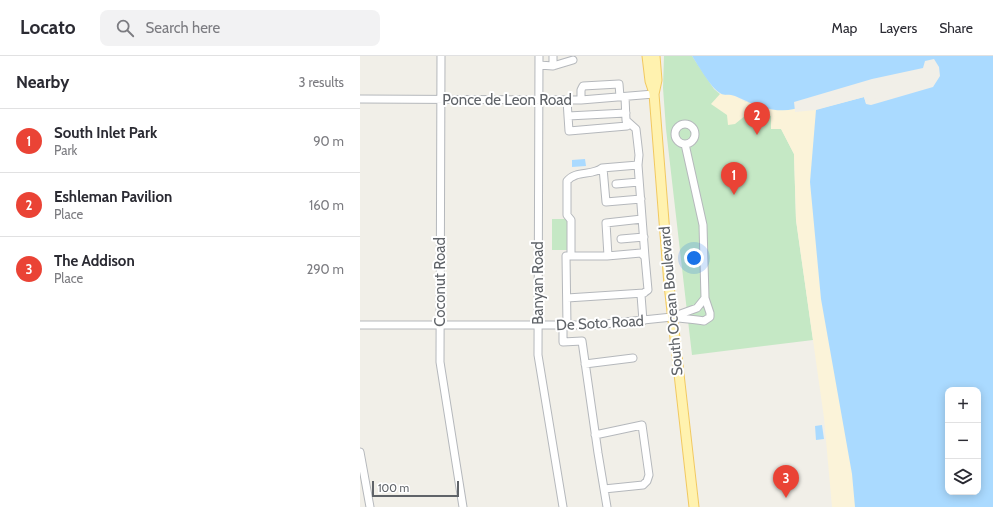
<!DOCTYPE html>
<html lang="en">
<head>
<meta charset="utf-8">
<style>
  :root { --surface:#fff; --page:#f2f2f3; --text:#2b2b33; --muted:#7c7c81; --line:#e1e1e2; --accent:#ea4335 }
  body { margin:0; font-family:Cabin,sans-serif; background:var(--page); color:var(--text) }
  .controls { position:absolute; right:12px; bottom:12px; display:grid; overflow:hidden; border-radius:8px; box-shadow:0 2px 10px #0003 }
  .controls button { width:36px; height:36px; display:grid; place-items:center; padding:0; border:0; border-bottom:1px solid var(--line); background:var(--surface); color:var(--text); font:20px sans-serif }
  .scale { position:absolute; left:12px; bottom:10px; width:87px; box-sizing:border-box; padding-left:4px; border:2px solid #5f6368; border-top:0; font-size:11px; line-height:14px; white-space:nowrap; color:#5f6368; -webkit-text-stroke:3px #fff; paint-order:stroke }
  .you { position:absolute; left:334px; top:202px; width:14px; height:14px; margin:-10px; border:3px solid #fff; border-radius:50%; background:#1a73e8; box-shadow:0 0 0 6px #1a73e833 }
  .badge { display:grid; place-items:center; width:26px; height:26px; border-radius:50%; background:var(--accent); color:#fff; font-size:13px; font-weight:700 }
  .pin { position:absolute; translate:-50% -33px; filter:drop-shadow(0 1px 2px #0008) }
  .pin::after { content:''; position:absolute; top:21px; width:14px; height:12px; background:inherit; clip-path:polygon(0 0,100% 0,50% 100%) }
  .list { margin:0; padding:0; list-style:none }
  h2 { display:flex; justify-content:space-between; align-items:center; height:52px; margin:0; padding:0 16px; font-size:17px }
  h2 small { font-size:13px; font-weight:400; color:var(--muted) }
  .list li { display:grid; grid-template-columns:26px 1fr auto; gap:12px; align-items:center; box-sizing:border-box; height:64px; padding:0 16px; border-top:1px solid var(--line) }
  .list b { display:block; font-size:15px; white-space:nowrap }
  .list p { margin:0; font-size:13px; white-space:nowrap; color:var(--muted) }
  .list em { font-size:13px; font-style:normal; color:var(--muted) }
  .icon { flex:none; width:22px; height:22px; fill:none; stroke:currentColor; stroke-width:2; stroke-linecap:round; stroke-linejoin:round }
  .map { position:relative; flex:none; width:633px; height:451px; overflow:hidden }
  header { display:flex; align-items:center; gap:24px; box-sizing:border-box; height:56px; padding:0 20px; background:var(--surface); border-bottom:1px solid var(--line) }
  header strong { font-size:19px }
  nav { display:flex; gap:22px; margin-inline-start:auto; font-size:14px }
  .search { width:280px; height:36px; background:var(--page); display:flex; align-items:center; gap:10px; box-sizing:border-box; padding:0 14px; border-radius:8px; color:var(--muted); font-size:15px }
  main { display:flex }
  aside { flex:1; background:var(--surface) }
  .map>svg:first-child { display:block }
</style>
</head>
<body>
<header>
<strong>Locato</strong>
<div class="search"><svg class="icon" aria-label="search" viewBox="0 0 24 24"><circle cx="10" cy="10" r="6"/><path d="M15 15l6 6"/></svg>Search here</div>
<nav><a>Map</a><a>Layers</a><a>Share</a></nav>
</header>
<main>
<aside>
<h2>Nearby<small>3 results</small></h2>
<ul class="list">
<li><span class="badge">1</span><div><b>South Inlet Park</b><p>Park</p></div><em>90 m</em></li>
<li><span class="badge">2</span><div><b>Eshleman Pavilion</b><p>Place</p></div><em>160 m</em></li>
<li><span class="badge">3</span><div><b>The Addison</b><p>Place</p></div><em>290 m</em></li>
</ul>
</aside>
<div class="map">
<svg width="633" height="451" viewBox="0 0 633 451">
  <rect width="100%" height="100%" fill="#f1efe8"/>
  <path fill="#c5e8c5" d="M304,0H332L354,33L360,38L411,53L434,98L436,164L453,284L332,299L306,73L303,32Z
    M192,163H207V194H192Z"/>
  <path fill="#fbf3d9" d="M360,38L373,39L384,45L411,53H435V56L456,54L504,41L588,334V436L609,451H472L464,362L436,164L434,98L421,73H411V60L398,55L386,59L375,68L368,69L367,59L351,48Z"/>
  <path fill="#aadaff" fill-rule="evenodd" d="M332,0H633V451H495L492,418L461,243L450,126L456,54L504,41L506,47L571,29L578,19L576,13L570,12L445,48C442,49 438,52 434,53C414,58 392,48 375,40C370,38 364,40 360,37C351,32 338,9 332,0ZM588,334H618V436H588Z
    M225,103L226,110L212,111V104Z
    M462,369L464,383L456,384L455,370Z"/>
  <path fill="#f1efe8" d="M574,3L579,11L580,20L573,31L511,49L506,48L504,41L454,54L455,52L503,39L506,40L507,45L570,28L576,19L574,15L571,14L446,49L435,55L434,46L512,23L563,12L565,5Z"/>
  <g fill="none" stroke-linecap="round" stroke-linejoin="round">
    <defs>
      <path id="minor" d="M81,0L80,306L103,451
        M179,0L178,299L203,451
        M179,9L193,10L213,4
        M193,10V0
        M265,41L266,64L276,73L279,99L278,109
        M0,43L221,44L294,38
        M207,44L208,60
        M221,44V34L223,30L259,28L260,41
        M266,57L208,60L209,75L267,70L266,64
        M315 78a10 10 0 1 1 20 0a10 10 0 1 1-20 0Z
        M325,88L343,169L345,242
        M243,112L246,146L281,143
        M256,128L279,126
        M261,183L284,181
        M211,200V164L207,159V125C216,114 232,120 242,112L278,109L285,201
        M248,200L246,167L282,163
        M207,242L284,237
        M0,269H235L312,261C323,263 333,263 344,265L350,261V257L345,242L337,252L312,261
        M203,270V286L222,285L238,397L247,451
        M207,270L206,200H247L281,197L285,201L288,234L281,239L283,265
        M225,308L273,302
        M235,379L282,369L289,419L287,425L283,429L244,433
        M0,396L10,451"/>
      <path id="major" d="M287,0L290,25L294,37
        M295,0L297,24L294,38L309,229L334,451"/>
    </defs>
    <use href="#minor" stroke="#b5b8bc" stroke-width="9"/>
    <use href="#major" stroke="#f2c960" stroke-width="11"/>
    <use href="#minor" stroke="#fff" stroke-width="7"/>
    <use href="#major" stroke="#fff2af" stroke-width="9"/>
  </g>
  <g text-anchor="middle" stroke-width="4" stroke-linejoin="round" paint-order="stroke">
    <g font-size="15" fill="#5f6368" stroke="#fff">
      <text x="147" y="49">Ponce de Leon Road</text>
      <text transform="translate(80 226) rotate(-90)" y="5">Coconut Road</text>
      <text transform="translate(178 227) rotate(-90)" y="5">Banyan Road</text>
      <text transform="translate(311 245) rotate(-95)" y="5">South Ocean Boulevard</text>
      <text transform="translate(240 267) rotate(-3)" y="5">De Soto Road</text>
    </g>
  </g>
</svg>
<div class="controls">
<button>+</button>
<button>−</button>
<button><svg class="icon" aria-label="layers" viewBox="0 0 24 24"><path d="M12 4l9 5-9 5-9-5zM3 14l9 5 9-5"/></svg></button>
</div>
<div class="scale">100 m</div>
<div class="you"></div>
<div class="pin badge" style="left:374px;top:139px">1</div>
<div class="pin badge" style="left:397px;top:79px">2</div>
<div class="pin badge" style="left:426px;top:442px">3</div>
</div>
</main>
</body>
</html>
